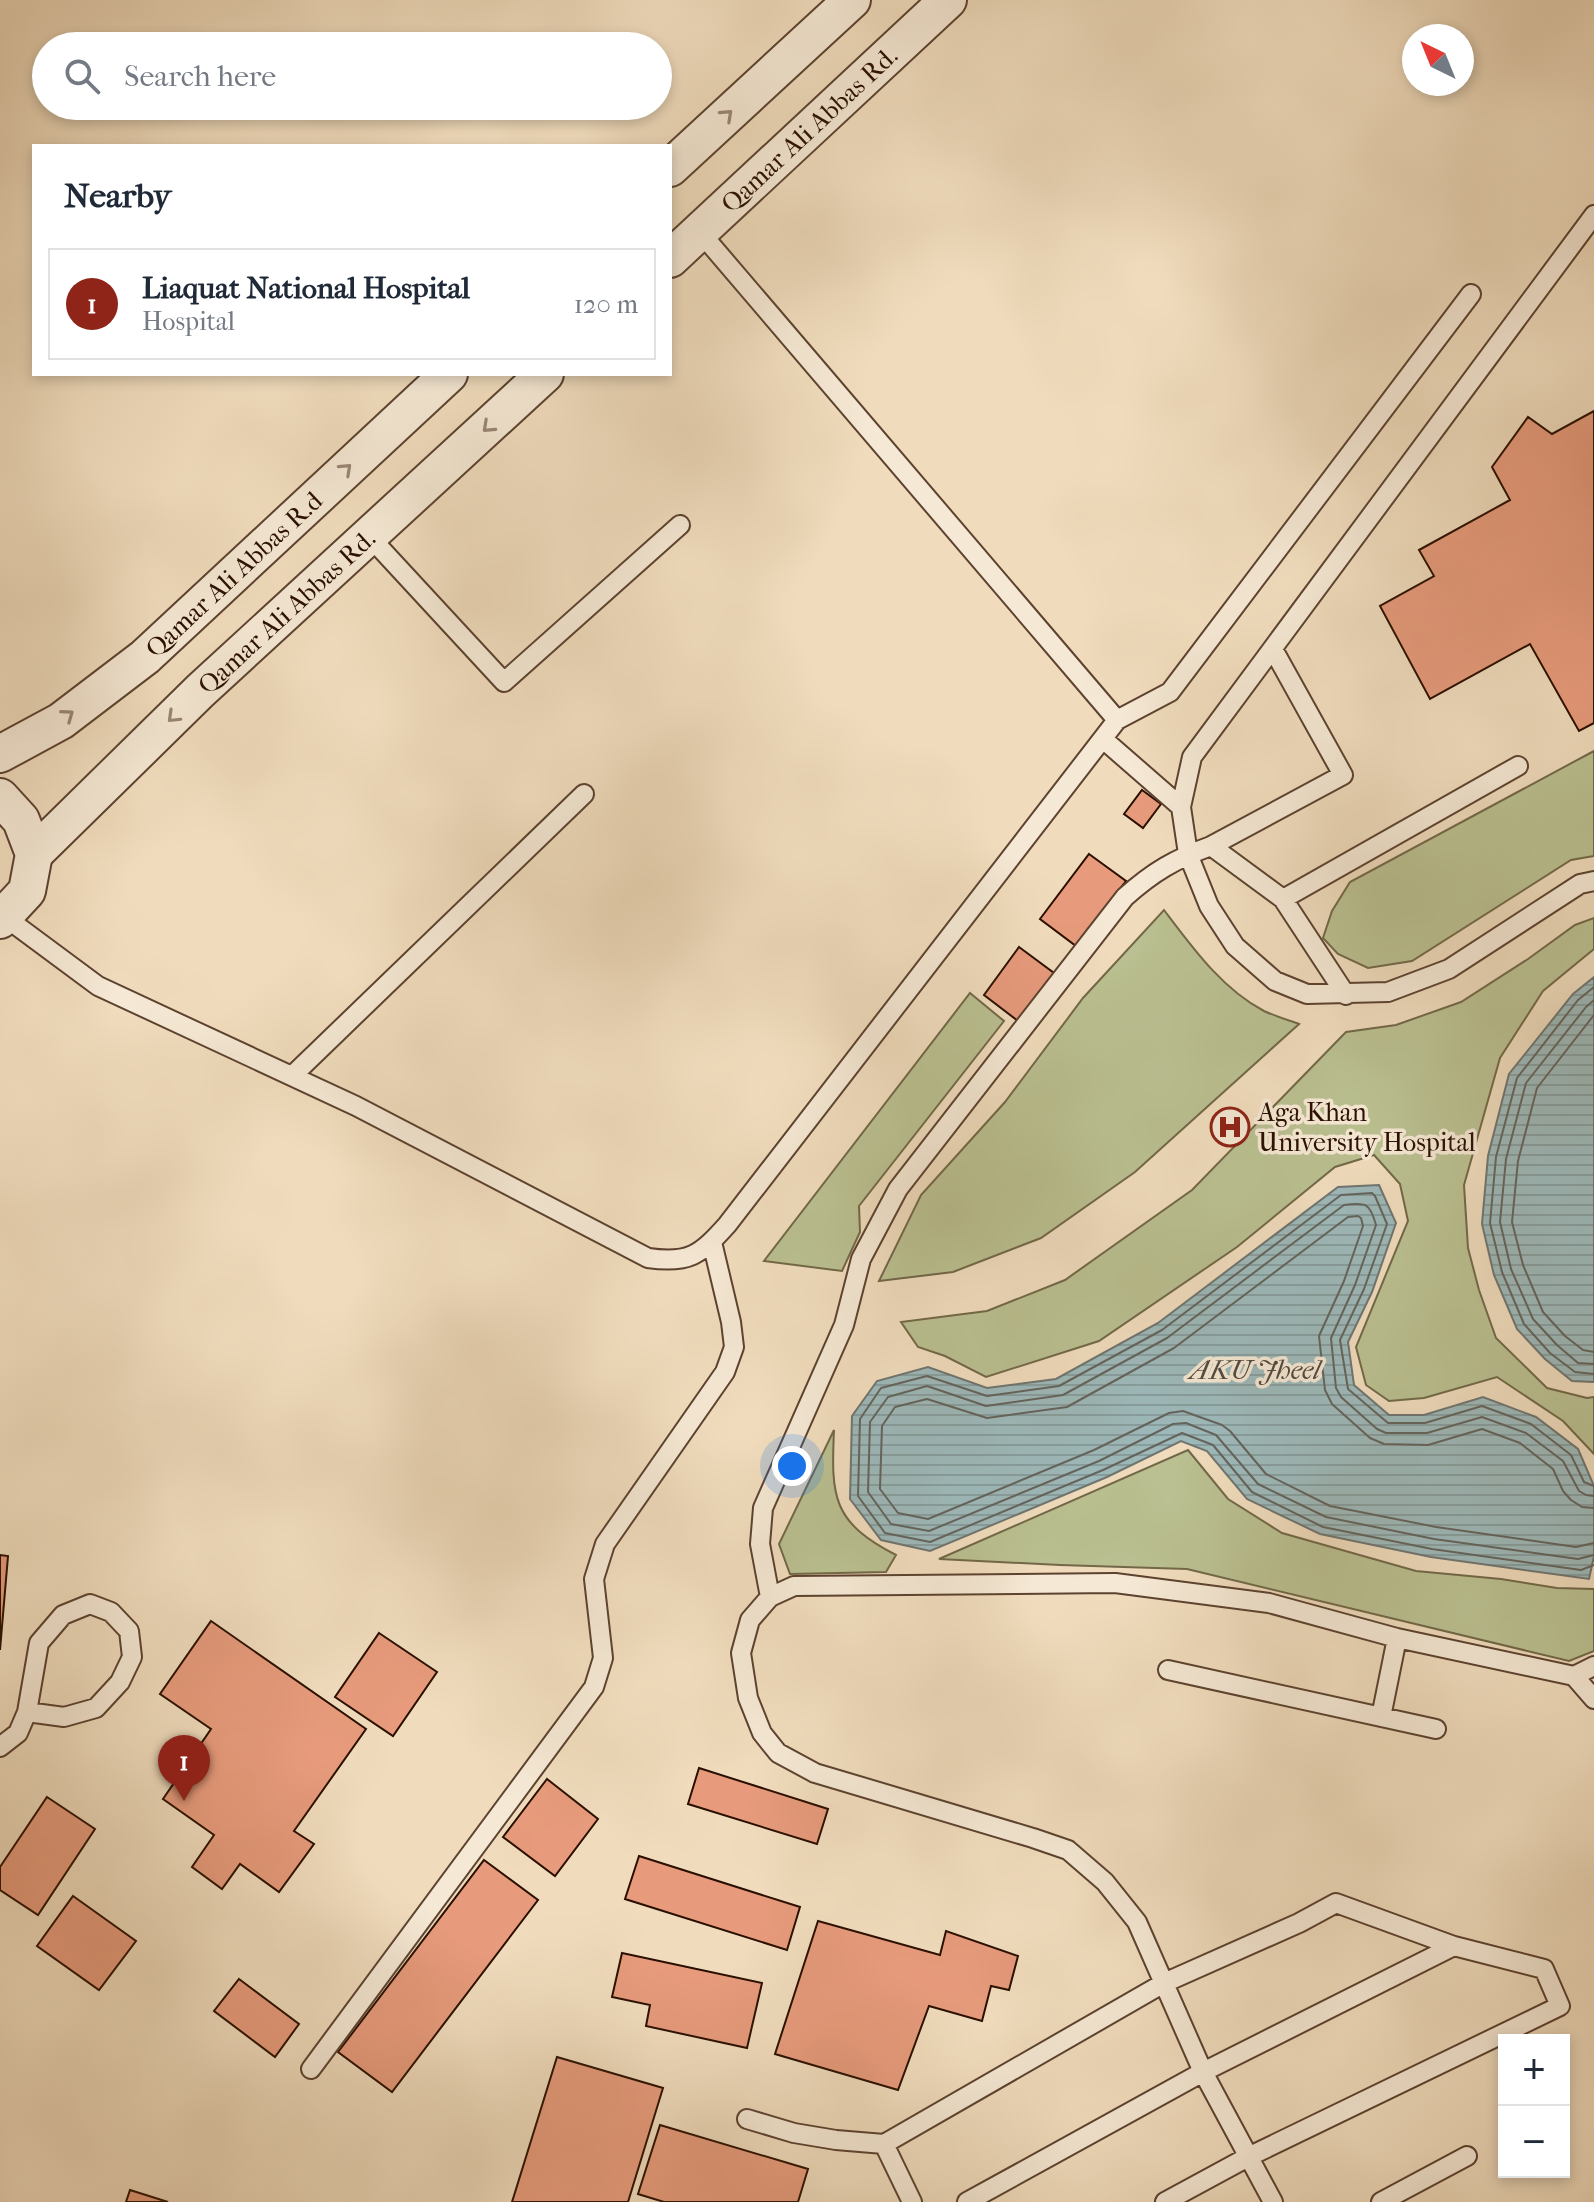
<!DOCTYPE html>
<html lang="en">
<head>
<meta charset="utf-8">
<style>
  :root { --surface:#fff; --page:#f2f2f3; --text:#1f2937; --muted:#747a83; --line:#e0e1e3; --accent:#8f2418 }
  body { margin:0; font-family:"IM FELL French Canon",serif; background:var(--page); color:var(--text) }
  .controls { position:absolute; right:24px; bottom:24px; display:grid; overflow:hidden; border-radius:0px; box-shadow:0 4px 12px #0003 }
  .controls button { width:72px; height:72px; display:grid; place-items:center; padding:0; border:0; border-bottom:2px solid var(--line); background:var(--surface); color:var(--text); font:40px sans-serif }
  .compass { position:absolute; left:1402px; top:24px; width:72px; height:72px; border-radius:50%; background:var(--surface); box-shadow:0 4px 12px #0003; rotate:317deg }
  .you { position:absolute; left:792px; top:1466px; width:28px; height:28px; margin:-20px; border:6px solid #fff; border-radius:50%; background:#1a73e8; box-shadow:0 0 0 12px #1a73e833 }
  .badge { display:grid; place-items:center; width:52px; height:52px; border-radius:50%; background:var(--accent); color:#fff; font-size:26px; font-weight:700 }
  .pin { position:absolute; translate:-50% -66px; filter:drop-shadow(0 2px 4px #0008) }
  .pin::after { content:''; position:absolute; top:42px; width:28px; height:24px; background:inherit; clip-path:polygon(0 0,100% 0,50% 100%) }
  .list { margin:0; padding:0; list-style:none }
  h2 { display:flex; justify-content:space-between; align-items:center; height:104px; margin:0; padding:0 32px; font-size:34px }
  h2 small { font-size:26px; font-weight:400; color:var(--muted) }
  .list li { display:grid; grid-template-columns:52px 1fr auto; gap:24px; align-items:center; box-sizing:border-box; height:112px; margin:0 16px 16px; padding:0 16px; border:2px solid var(--line); border-radius:0px }
  .list b { display:block; font-size:30px; white-space:nowrap }
  .list p { margin:0; font-size:26px; white-space:nowrap; color:var(--muted) }
  .list em { font-size:26px; font-style:normal; color:var(--muted) }
  .icon { flex:none; width:44px; height:44px; fill:none; stroke:currentColor; stroke-width:2; stroke-linecap:round; stroke-linejoin:round }
  .map { position:relative; flex:none; width:1594px; height:2202px; overflow:hidden }
  .search { position:absolute; background:var(--surface); box-shadow:0 4px 12px #0003; left:32px; top:32px; width:640px; height:88px; display:flex; align-items:center; gap:20px; box-sizing:border-box; padding:0 28px; border-radius:44px; color:var(--muted); font-size:30px }
  .panel { position:absolute; background:var(--surface); box-shadow:0 4px 12px #0003; left:32px; top:144px; width:640px; height:232px; border-radius:0px }
  .map>svg:first-child { display:block }
</style>
</head>
<body>
<div class="map">
<svg width="1594" height="2202" viewBox="0 0 1594 2202">
  <defs>
    <pattern id="water-rules" width="6" height="5" patternUnits="userSpaceOnUse" patternTransform="scale(2)"><rect width="6" height="5" fill="#9db9ba"/><path d="M0 2.5h6" fill="none" stroke="#879e9e"/></pattern>
  </defs>
  <rect width="100%" height="100%" fill="#f0dcbd"/>
  <filter id="stains"><feTurbulence type="fractalNoise" baseFrequency=".0025" numOctaves="4"/><feColorMatrix values="0 0 0 0 .2 0 0 0 0 .09 0 0 0 0 .02 0 0 0 .5 -.17"/></filter>
  <radialGradient id="worn" r=".72"><stop offset=".6" stop-color="#630" stop-opacity="0"/><stop offset="1" stop-color="#630" stop-opacity=".3"/></radialGradient>
  <path fill="#bac091" stroke="#726848" stroke-width="2" d="M1594,751V856L1571,860L1412,961L1368,968L1338,954L1323,938L1332,911L1350,882Z
    M1164,910C1192,947 1222,989 1264,1011C1275,1016 1288,1020 1299,1024L1135,1172L1041,1238L953,1272L879,1281L921,1195L1005,1102L1083,998Z
    M1594,918V949L1543,991L1500,1058L1464,1185L1468,1248L1479,1290L1496,1338L1547,1388L1587,1398L1594,1397V1454L1563,1421L1497,1377L1424,1398L1389,1401L1366,1385L1356,1347L1408,1221L1400,1184L1374,1155L1335,1167L1237,1247L1099,1341L986,1377L945,1356L918,1347L901,1322L987,1311L1065,1280L1192,1190L1346,1032L1396,1025L1461,1002L1528,959L1575,925Z
    M970,993L1004,1021L859,1206L860,1232L842,1271L764,1261Z
    M834,1430C831,1497 832,1522 896,1555L886,1572L790,1574L779,1544Z
    M1188,1450L1228,1499L1282,1533L1416,1571L1501,1579L1557,1588L1594,1589V1651L1569,1661L1187,1569L1060,1565L939,1559Z"/>
  <path fill="url(#water-rules)" stroke="#6f7570" stroke-width="2" d="M1594,977V1382L1572,1381L1545,1359L1517,1329L1494,1275L1482,1224L1488,1156L1509,1074L1573,994Z
    M1379,1185L1396,1223L1372,1292L1348,1342L1354,1385L1389,1415H1424L1483,1397L1536,1417L1578,1449L1594,1486V1556L1589,1579L1431,1557L1320,1534L1247,1499L1207,1451L1181,1441L1107,1477L930,1551L881,1540L850,1499L852,1416L877,1381L928,1367L987,1388L1056,1379L1158,1323L1338,1187Z"/>
  <g fill="none" stroke-linecap="round" stroke-linejoin="round">
    <path stroke="#64645d" stroke-width="2" d="M1594,987L1578,1000L1517,1078L1496,1157L1490,1223L1502,1272L1524,1324L1550,1353L1575,1372L1594,1374
      M1594,1000L1586,1007L1526,1083L1506,1159L1500,1222L1511,1269L1533,1319L1557,1345L1578,1363L1594,1364
      M1594,1015L1537,1088L1518,1161L1512,1222L1523,1265L1543,1312L1565,1336L1583,1350L1594,1352
      M1594,1486L1584,1482L1571,1455L1531,1424L1482,1406L1425,1423H1388L1348,1389L1340,1340L1364,1289L1387,1224L1375,1196L1372,1193L1341,1195L1162,1330L1059,1386L987,1396L927,1376L881,1388L860,1419L858,1496L885,1533L930,1542L1103,1470L1182,1433L1213,1445L1252,1492L1323,1527L1432,1549L1581,1570L1594,1565
      M1594,1496L1586,1495L1579,1491L1563,1461L1526,1433L1482,1417L1427,1433H1386L1377,1429L1341,1397L1336,1388L1331,1338L1355,1285L1376,1225C1370,1203 1366,1202 1344,1205L1167,1338L1063,1395L986,1406L927,1386L888,1397L870,1422L868,1492L891,1524L929,1531L1099,1461L1173,1424L1186,1423L1216,1435L1258,1484L1326,1517L1434,1539L1578,1559L1594,1555
      M1594,1508L1582,1507L1571,1500L1563,1491L1553,1469L1520,1443L1482,1429L1428,1445L1384,1444L1370,1438L1332,1404L1325,1390L1319,1336L1344,1281L1363,1226L1361,1218L1358,1216L1348,1217L1174,1348L1067,1407L987,1418L927,1399L895,1407L882,1426L880,1489L898,1513L928,1519L1094,1450L1169,1413L1183,1411L1222,1425L1230,1431L1266,1474L1330,1506L1436,1527L1576,1547L1594,1543"/>
  </g>
  <path fill="#e79b7c" stroke="#2a0f00" stroke-width="2" d="M1594,411V723L1579,731L1530,644L1430,699L1380,606L1434,576L1419,550L1510,500L1492,467L1528,417L1552,434Z
    M1142,790L1161,804L1143,828L1124,814Z
    M1089,854L1126,881L1076,946L1040,919Z
    M1019,947L1054,973L1018,1021L984,995Z
    M0,1555L8,1556L0,1650Z
    M211,1621L366,1729L294,1831L314,1844L279,1892L240,1864L222,1889L192,1867L214,1835L163,1799L211,1729L160,1694Z
    M379,1633L437,1672L393,1736L335,1697Z
    M699,1768L828,1809L817,1844L688,1804Z
    M547,1779L598,1819L555,1876L503,1837Z
    M47,1797L95,1829L38,1915L0,1890V1867Z
    M639,1856L800,1907L787,1950L625,1899Z
    M484,1860L538,1900L392,2092L338,2052Z
    M73,1896L136,1941L99,1990L37,1946Z
    M818,1921L940,1955L946,1931L1018,1956L1009,1990L991,1986L982,2021L929,2006L898,2090L775,2054Z
    M622,1953L762,1983L747,2048L646,2026L650,2005L612,1997Z
    M239,1979L299,2024L275,2057L214,2011Z
    M557,2057L663,2088L628,2202H512Z
    M660,2125L808,2169L798,2202H664L638,2194Z
    M130,2190L168,2202H126Z"/>
  <g fill="none" stroke-linecap="round" stroke-linejoin="round">
    <defs>
      <path id="service" d="M1594,215L1192,757L1181,807L1188,854L1209,906L1235,946L1275,981L1307,994L1388,992L1449,969L1580,884L1594,881
        M700,232L1117,720
        M369,536L504,682L680,525
        M1103,739L1181,807
        M1211,846L1283,899L1346,995
        M1283,899L1518,766
        M5,917L98,986L356,1106L648,1258C689,1264 700,1255 727,1225L1117,720L1170,692L1471,294
        M292,1076L584,794
        M770,1597L760,1544L763,1508L844,1325L861,1259L898,1189L1125,897C1153,872 1175,859 1211,846L1343,775L1273,649
        M1168,1670L1436,1729
        M1574,1676L1594,1699
        M1381,1717L1397,1638
        M0,1747L18,1733L27,1712L39,1643L63,1615L90,1604L111,1612L129,1631L132,1657L120,1682L96,1708L64,1717L27,1712
        M311,2069L594,1687L603,1658L594,1579L605,1544L725,1372L734,1347L731,1322L712,1242
        M747,2119L794,2133L836,2140L884,2144L1164,1983L1299,1923L1336,1903L1454,1946L1544,1969L1560,2006L1248,2157L1165,2202
        M884,2144L912,2202
        M967,2202L1203,2072L1454,1946
        M1273,2202L1203,2072L1137,1922L1105,1882L1068,1850L1033,1838L815,1773L778,1753L762,1733L748,1698L741,1653L750,1620L770,1597L794,1586L1115,1583L1269,1603L1397,1638L1574,1676L1594,1666
        M1381,2202L1467,2156"/>
      <g id="minor">
        <path d="M670,168L852,0"/>
        <path id="s1" d="M670,259L948,0"/>
        <path id="s2" d="M0,754L61,721L145,657L449,374"/>
        <path d="M0,797L21,820L34,854L27,891L0,920"/>
        <path id="s3" d="M34,854L200,691L545,374"/>
      </g>
    </defs>
    <use href="#service" stroke="#5c422f" stroke-width="22"/>
    <use href="#minor" stroke="#5c422f" stroke-width="40"/>
    <use href="#service" stroke="#f5e8d4" stroke-width="18"/>
    <use href="#minor" stroke="#f5e8d4" stroke-width="36"/>
  </g>
  <defs><path id="oneway-chevron" d="M-2-3.5L2.5 0L-2 3.5" fill="none" stroke-width="1.6" stroke-linecap="round" stroke-linejoin="round" transform="scale(2)"/></defs>
  <g stroke="#9a8675">
    <use href="#oneway-chevron" transform="translate(727 115) rotate(-43)"/>
    <use href="#oneway-chevron" transform="translate(488 427) rotate(137)"/>
    <use href="#oneway-chevron" transform="translate(346 469) rotate(-43)"/>
    <use href="#oneway-chevron" transform="translate(68 715) rotate(-36)"/>
    <use href="#oneway-chevron" transform="translate(173 717) rotate(136)"/>
  </g>
  <defs>
    <symbol id="hospital-ring" viewBox="-11 -11 22 22"><circle r="9.5" fill="#f5e8d4" stroke="#8f2418" stroke-width="1.5"/><path d="M-5-5h3v3.5h4V-5h3V5h-3V1.5h-4V5h-3Z" fill="#8f2418"/></symbol>
  </defs>
  <g fill-rule="evenodd">
    <use href="#hospital-ring" x="1208" y="1105" width="44" height="44"/>
  </g>
  <g text-anchor="middle" stroke-width="7" stroke-linejoin="round" paint-order="stroke">
    <g font-size="26" fill="#2a0f00" stroke="#f5e8d4">
      <text dy="9" stroke="none"><textPath href="#s1" startOffset="190">Qamar Ali Abbas Rd.</textPath></text>
      <text dy="9" stroke="none"><textPath href="#s2" startOffset="296">Qamar Ali Abbas R.d</textPath></text>
      <text dy="9" stroke="none"><textPath href="#s3" startOffset="350">Qamar Ali Abbas Rd.</textPath></text>
    </g>
    <g font-size="26" fill="#2a0f00" stroke="#f5e8d4" text-anchor="start">
      <text x="1258" y="1121">Aga Khan<tspan x="1258" dy="30">University Hospital</tspan></text>
    </g>
    <g font-size="28" font-style="italic" fill="#524a41" stroke="#f5e8d4">
      <text x="1255" y="1379">AKU Jheel</text>
    </g>
  </g>
  <rect width="100%" height="100%" filter="url(#stains)"/>
  <rect width="100%" height="100%" fill="url(#worn)"/>
</svg>
<div class="controls">
<button>+</button>
<button>−</button>
</div>
<svg class="compass" viewBox="-18 -18 36 36"><path d="M0-13l5 13h-10z" fill="#e53935"/><path d="M0 13l5-13h-10z" fill="#747a83"/></svg>
<div class="you"></div>
<div class="pin badge" style="left:184px;top:1801px">1</div>
<div class="search"><svg class="icon" aria-label="search" viewBox="0 0 24 24"><circle cx="10" cy="10" r="6"/><path d="M15 15l6 6"/></svg>Search here</div>
<section class="panel">
<h2>Nearby<small></small></h2>
<ul class="list">
<li><span class="badge">1</span><div><b>Liaquat National Hospital</b><p>Hospital</p></div><em>120 m</em></li>
</ul>
</section>
</div>
</body>
</html>
